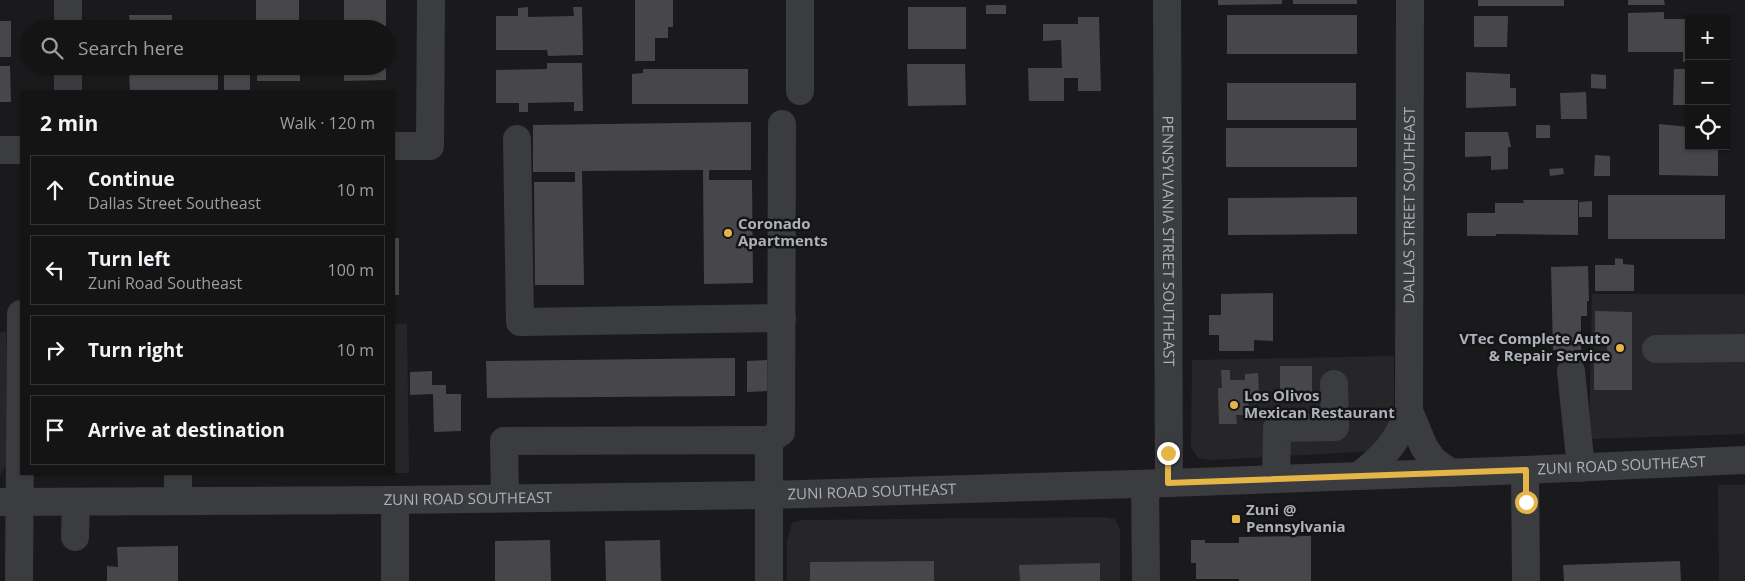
<!DOCTYPE html>
<html lang="en">
<head>
<meta charset="utf-8">
<style>
  :root { --surface:#141415; --page:#212122; --text:#f1f3f6; --muted:#9d9ea0; --line:#333334 }
  body { margin:0; font-family:"Open Sans",sans-serif; background:var(--page); color:var(--text) }
  .controls { position:absolute; right:15px; top:15px; display:grid; overflow:hidden; border-radius:0px; box-shadow:0 1px 4px #0004 }
  .controls button { width:45px; height:45px; display:grid; place-items:center; padding:0; border:0; border-bottom:1px solid var(--line); background:var(--surface); color:var(--text); font:25px sans-serif }
  .stop { position:absolute; width:15px; height:15px; margin:-11px; border:4px solid #e6b547; border-radius:50%; background:#fff }
  .stop.end { background:#e6b547; border-color:#fff; box-shadow:0 1px 5px #0008 }
  .list { margin:0; padding:0; list-style:none }
  h2 { display:flex; justify-content:space-between; align-items:center; height:65px; margin:0; padding:0 20px; font-size:21px }
  h2 small { font-size:16px; font-weight:400; color:var(--muted) }
  .list li { display:grid; grid-template-columns:32px 1fr auto; gap:15px; align-items:center; box-sizing:border-box; height:70px; margin:0 10px 10px; padding:0 10px; border:1px solid var(--line); border-radius:0px }
  .list b { display:block; font-size:19px; white-space:nowrap }
  .list p { margin:0; font-size:16px; white-space:nowrap; color:var(--muted) }
  .list em { font-size:16px; font-style:normal; color:var(--muted) }
  .icon { flex:none; width:28px; height:28px; fill:none; stroke:currentColor; stroke-width:2; stroke-linecap:round; stroke-linejoin:round }
  .map { position:relative; flex:none; width:1745px; height:581px; overflow:hidden }
  .search { position:absolute; background:var(--surface); box-shadow:0 1px 4px #0004; left:20px; top:20px; width:375px; height:55px; display:flex; align-items:center; gap:12px; box-sizing:border-box; padding:0 18px; border-radius:28px; color:var(--muted); font-size:19px }
  .panel { position:absolute; background:var(--surface); box-shadow:0 1px 4px #0004; left:20px; top:90px; width:375px; height:385px; border-radius:0px }
  .map>svg:first-child { display:block }
</style>
</head>
<body>
<div class="map">
<svg width="1745" height="581" viewBox="0 0 1745 581">
  <rect width="100%" height="100%" fill="#1a1a1c"/>
  <path fill="#262629" d="M1592,294H1745V434L1589,439Z
    M394,324H407L409,473H394Z
    M0,332H6V466L0,475Z
    M1394,356V430L1376,451L1210,460L1198,458L1191,447L1192,360Z
    M1718,485H1745V581H1719Z
    M1104,517L1115,519L1120,529V581H787V541L792,523L803,520Z"/>
  <path fill="#47474b" d="M256,0H299V29H256Z
    M344,0H386V29H344Z
    M635,0H673V27H668V38H655V61H635Z
    M1218,0H1282V4L1218,5Z
    M1293,0H1357V4H1293Z
    M1478,0H1564V6H1478Z
    M1628,0H1664L1665,5H1628Z
    M986,5H1006V14H986Z
    M528,7V17L574,16L573,7H582L583,55L548,56L547,50H496V16H518V8Z
    M908,7H966V49H908Z
    M1664,12V19H1689V62H1683V52H1628V13Z
    M129,15H172V29H130Z
    M1227,15H1357V54H1227Z
    M1474,16H1508L1507,47H1474Z
    M1078,17H1099L1101,91H1078V78H1064V101H1029L1028,68H1062L1061,40L1043,41V24H1078Z
    M0,21H11V57H0Z
    M547,63H582L583,111H574V102L528,103V112H519V103H496V70L547,69Z
    M907,64H965L966,105L908,106Z
    M0,66H10L11,102H0Z
    M164,66H218V91H130L129,73H164Z
    M224,66H250V91H224Z
    M257,66H300V81H257Z
    M344,66H386V80L344,81Z
    M643,69H748V104H632V74L643,73Z
    M1674,69H1689V105H1673Z
    M1466,72L1510,74V88H1516V106L1466,108Z
    M1591,74L1606,75V89L1591,88Z
    M1227,83H1356V120H1227Z
    M1586,92L1587,119H1561L1560,93Z
    M751,122V170H709V180H752L753,283L704,284L703,170L582,171L584,285H535L534,182H575V172H533V125Z
    M1659,124L1689,127V146H1718V176L1659,175Z
    M1536,125H1550V138H1536Z
    M1226,128H1357V167H1226Z
    M1465,132H1508L1511,147H1508V169L1491,170V156L1465,157Z
    M1595,155L1610,156V176H1594Z
    M1563,168L1564,174L1550,176L1549,169Z
    M1608,195H1725V239H1608Z
    M1357,197V234L1228,235V198Z
    M1523,200H1578V235L1496,234V236H1467V213H1495V203H1524Z
    M1592,201V217H1579V202Z
    M394,238H399V295H394Z
    M1615,258L1623,259V264L1634,265V291H1595V265H1615Z
    M1588,266L1589,301H1587V316H1581V350H1574V357H1558V350H1553L1551,267Z
    M1273,293V341L1254,340V351H1219V335H1209V315H1221V294Z
    M1595,311L1632,312V390H1594V355H1607V342H1595Z
    M735,358V396L487,398L486,361Z
    M767,360V391L747,392V361Z
    M1280,366H1312V398L1280,399Z
    M1221,370H1230V380H1245V374L1258,373L1259,395H1248L1249,415H1236L1237,424H1219L1218,388H1222Z
    M432,371V385H446V394H461V431L434,432L433,394L410,395V372Z
    M1311,536V581H1239V579H1196V563H1191V540H1205V543H1239V537Z
    M550,540L551,581H495V541Z
    M660,540L661,581H606L605,541Z
    M178,546V581H107V566L118,567L117,547Z
    M934,561V581H810V562Z
    M1680,561L1681,581H1564L1563,565Z
    M1100,563V581H1020L1019,565Z"/>
  <g fill="none" stroke-linecap="round" stroke-linejoin="round">
    <g stroke="#3b3c40" stroke-width="28">
      <path d="M68,0V29"/>
      <path id="s1" d="M1167,0L1169,483"/>
      <path d="M68,66V91"/>
      <path d="M800,91V0"/>
      <path d="M517,139L520,322L782,318"/>
      <path d="M394,146H430L431,0"/>
      <path d="M0,150H21"/>
      <path d="M1656,349L1745,348"/>
      <path d="M1571,371L1581,468"/>
      <path d="M1409,411L1424,447L1433,460L1451,473"/>
      <path d="M769,440L781,432L782,124"/>
      <path d="M1525,470L1526,581"/>
      <path d="M178,474V501"/>
      <path id="s2" d="M1359,476C1385,455 1397,443 1409,411L1410,0"/>
      <path d="M1276,479L1277,428L1335,427L1334,384"/>
      <path d="M1145,484L1146,581"/>
      <path d="M505,498L504,441L769,440V581"/>
      <path d="M395,500V581"/>
      <path id="s3" d="M0,502L395,500L768,495L1169,483L1525,470L1745,460"/>
      <path d="M75,537L76,502"/>
      <path d="M19,581L21,314"/>
    </g>
  </g>
  <g fill="none" stroke-linecap="round" stroke-linejoin="round">
    <path stroke="#e6b547" stroke-width="6" d="M1168,453V483L1526,470V502"/>
  </g>
  <g fill="#e6b547" stroke="#151517" stroke-width="2">
    <circle cx="728" cy="233" r="5"/>
    <circle cx="1620" cy="348" r="5"/>
    <circle cx="1234" cy="405" r="5"/>
    <rect x="1231" y="514" width="10" height="10" rx="2.5"/>
  </g>
  <g text-anchor="middle" stroke-width="5" stroke-linejoin="round" paint-order="stroke">
    <g font-size="15" fill="#adb1ba" stroke="#151517">
      <text dy="5" stroke="none"><textPath href="#s2" startOffset="289">DALLAS STREET SOUTHEAST</textPath></text>
      <text dy="5" stroke="none"><textPath href="#s1" startOffset="241">PENNSYLVANIA STREET SOUTHEAST</textPath></text>
      <text dy="5" stroke="none"><textPath href="#s3" startOffset="1622">ZUNI ROAD SOUTHEAST</textPath></text>
      <text dy="5" stroke="none"><textPath href="#s3" startOffset="872">ZUNI ROAD SOUTHEAST</textPath></text>
      <text dy="5" stroke="none"><textPath href="#s3" startOffset="468">ZUNI ROAD SOUTHEAST</textPath></text>
    </g>
    <g font-size="15" font-weight="bold" fill="#adb1ba" stroke="#151517" text-anchor="start">
      <text x="738" y="229">Coronado<tspan x="738" dy="17">Apartments</tspan></text>
      <text x="1610" y="344" text-anchor="end">VTec Complete Auto<tspan x="1610" dy="17">&amp; Repair Service</tspan></text>
      <text x="1244" y="401">Los Olivos<tspan x="1244" dy="17">Mexican Restaurant</tspan></text>
      <text x="1246" y="515">Zuni @<tspan x="1246" dy="17">Pennsylvania</tspan></text>
    </g>
  </g>
</svg>
<div class="controls">
<button>+</button>
<button>−</button>
<button><svg class="icon" aria-label="locate" viewBox="0 0 24 24"><circle cx="12" cy="12" r="6"/><path d="M12 2v4M12 18v4M2 12h4M18 12h4"/></svg></button>
</div>
<div class="stop" style="left:1526px;top:502px"></div>
<div class="stop end" style="left:1168px;top:453px"></div>
<div class="search"><svg class="icon" aria-label="search" viewBox="0 0 24 24"><circle cx="10" cy="10" r="6"/><path d="M15 15l6 6"/></svg>Search here</div>
<section class="panel">
<h2>2 min<small>Walk · 120 m</small></h2>
<ul class="list">
<li><svg class="icon" aria-label="ahead" viewBox="0 0 24 24"><path d="M12 20V5M6 11l6-6 6 6"/></svg><div><b>Continue</b><p>Dallas Street Southeast</p></div><em>10 m</em></li>
<li><svg class="icon" aria-label="left" viewBox="0 0 24 24"><path d="M17 20v-9H6M10 6l-5 5 5 5"/></svg><div><b>Turn left</b><p>Zuni Road Southeast</p></div><em>100 m</em></li>
<li><svg class="icon" aria-label="right" viewBox="0 0 24 24"><path d="M7 20v-9h11M14 6l5 5-5 5"/></svg><div><b>Turn right</b></div><em>10 m</em></li>
<li><svg class="icon" aria-label="arrive" viewBox="0 0 24 24"><path d="M6 21V4h12l-3 4 3 4H6"/></svg><div><b>Arrive at destination</b></div></li>
</ul>
</section>
</div>
</body>
</html>
